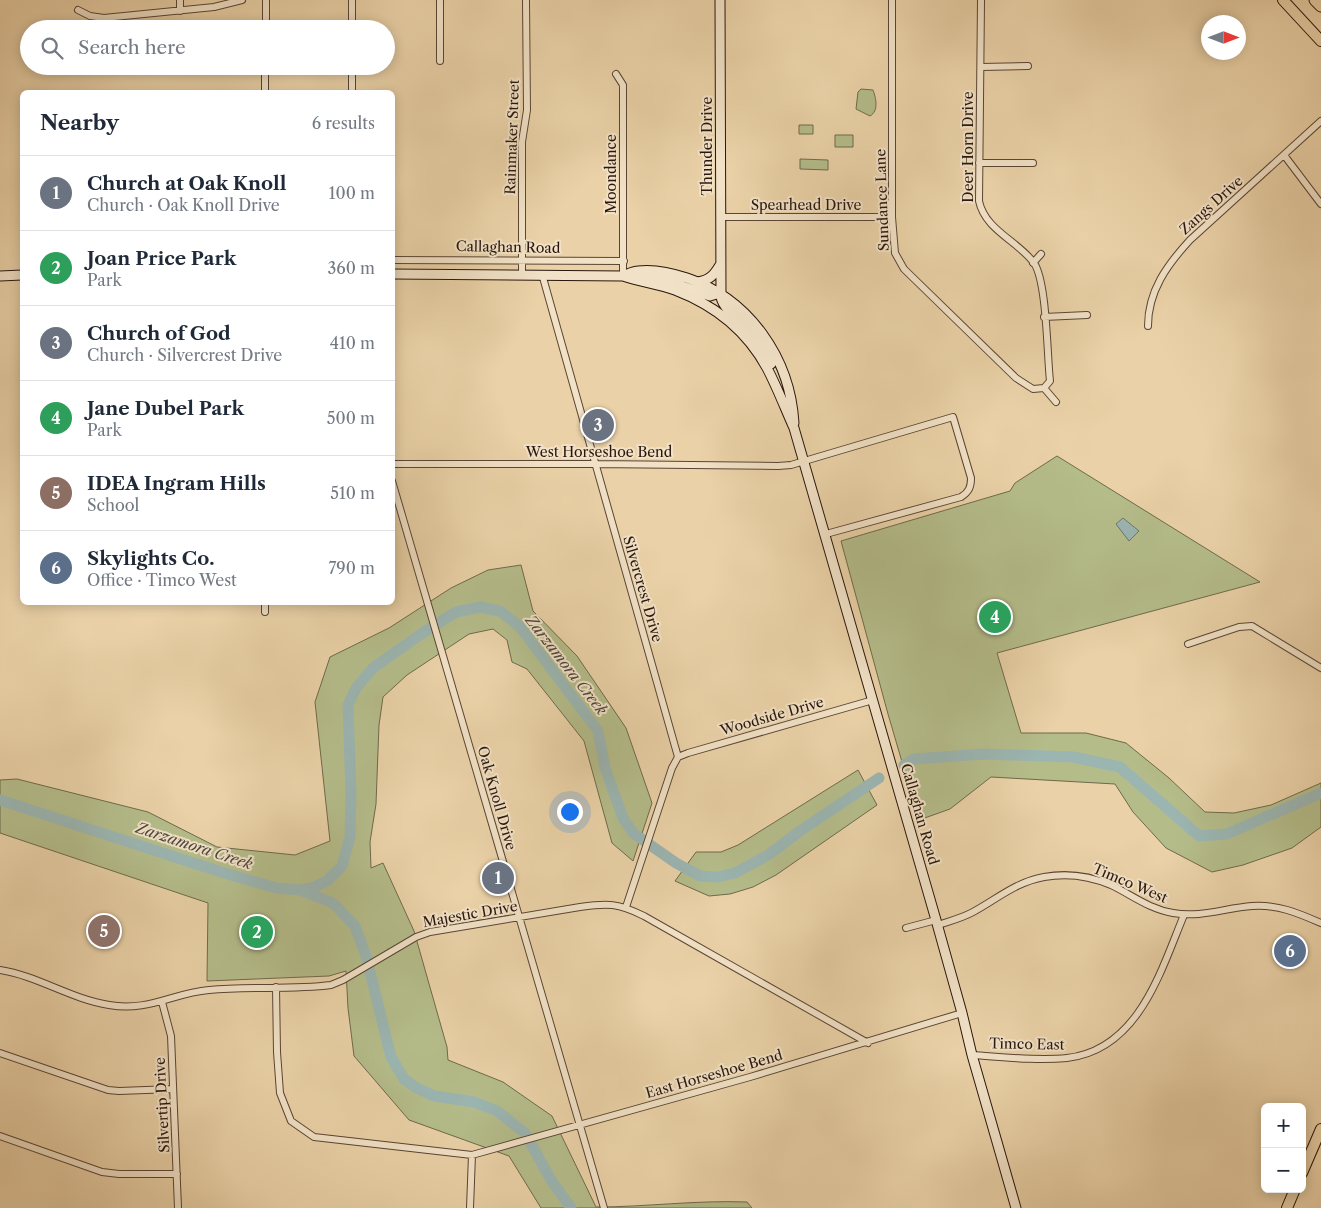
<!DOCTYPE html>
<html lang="en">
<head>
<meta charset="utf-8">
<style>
  :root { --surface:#fff; --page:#f6f6f7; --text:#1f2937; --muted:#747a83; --line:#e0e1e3; --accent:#8f2418 }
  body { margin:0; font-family:"Libre Caslon Text",serif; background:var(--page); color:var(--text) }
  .controls { position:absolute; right:15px; bottom:15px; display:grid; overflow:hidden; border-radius:8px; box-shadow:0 2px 12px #0003 }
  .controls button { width:45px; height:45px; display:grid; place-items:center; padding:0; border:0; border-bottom:1px solid var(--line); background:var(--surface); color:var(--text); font:25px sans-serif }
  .compass { position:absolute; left:1201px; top:15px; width:45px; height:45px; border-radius:50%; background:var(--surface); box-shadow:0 2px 12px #0003; rotate:90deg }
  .you { position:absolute; left:569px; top:811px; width:18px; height:18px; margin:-12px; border:4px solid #fff; border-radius:50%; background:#1a73e8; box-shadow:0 0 0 8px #1a73e833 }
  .badge { display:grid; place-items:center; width:32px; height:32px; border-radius:50%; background:var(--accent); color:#fff; font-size:16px; font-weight:700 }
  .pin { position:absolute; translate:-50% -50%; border:2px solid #fff; box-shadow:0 1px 5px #0006 }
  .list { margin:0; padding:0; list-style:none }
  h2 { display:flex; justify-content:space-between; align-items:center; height:65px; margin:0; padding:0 20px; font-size:21px }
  h2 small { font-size:16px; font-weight:400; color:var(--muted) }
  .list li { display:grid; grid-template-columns:32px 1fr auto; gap:15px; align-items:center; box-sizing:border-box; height:75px; padding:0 20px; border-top:1px solid var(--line) }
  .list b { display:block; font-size:19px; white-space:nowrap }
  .list p { margin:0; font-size:16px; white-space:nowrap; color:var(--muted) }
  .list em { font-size:16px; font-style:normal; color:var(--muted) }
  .icon { flex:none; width:28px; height:28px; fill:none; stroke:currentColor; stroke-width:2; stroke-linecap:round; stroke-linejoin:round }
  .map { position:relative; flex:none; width:1321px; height:1208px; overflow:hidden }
  .search { position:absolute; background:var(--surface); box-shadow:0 2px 12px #0003; left:20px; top:20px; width:375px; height:55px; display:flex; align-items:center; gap:12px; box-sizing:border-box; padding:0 18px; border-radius:28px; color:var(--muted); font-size:19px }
  .panel { position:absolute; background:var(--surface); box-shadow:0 2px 12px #0003; left:20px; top:90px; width:375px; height:515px; border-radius:8px }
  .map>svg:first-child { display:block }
</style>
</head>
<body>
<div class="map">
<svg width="1321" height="1208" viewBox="0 0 1321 1208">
  <rect width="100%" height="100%" fill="#ead1a7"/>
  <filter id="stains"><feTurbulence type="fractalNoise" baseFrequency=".004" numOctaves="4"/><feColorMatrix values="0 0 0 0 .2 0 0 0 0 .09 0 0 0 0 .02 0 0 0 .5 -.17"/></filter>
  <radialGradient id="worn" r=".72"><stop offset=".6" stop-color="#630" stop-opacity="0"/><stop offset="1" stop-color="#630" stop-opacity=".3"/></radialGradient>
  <path fill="#b4bc8a" stroke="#6f694c" d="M861,89L873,90C876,98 879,111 870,116L856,109L858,92Z
    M799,125H813V134H799Z
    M835,135H853V147H835Z
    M800,159L828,160V170L800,169Z
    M1057,456L1260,582L997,653L1021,733H1086L1126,743L1169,778L1205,812L1234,813L1271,805L1321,783V827L1292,848L1243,865L1212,872L1166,848L1133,812L1115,784L991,777L950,809L919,820L888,714L841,541L1010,491L1015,483Z
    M521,565L533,611L577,656L626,728L652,803L633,861L612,843L584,741L527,669L512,662L507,640L493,629L469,634L407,675L383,697L379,725L376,804L370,842L371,868L383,863L414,931L447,1047L448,1060L503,1082L552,1116L596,1207C646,1207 696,1200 747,1202L752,1208H541L509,1156L409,1120L354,1056L348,1008L346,971L329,976L207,981L208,903L0,833V780L17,779L148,812L217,847L295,855L330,841L315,702L330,657L389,628L451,588L488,570Z
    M858,770L877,805L776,875L753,887L730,894L709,896L675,881L696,852H721L738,845Z"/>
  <path fill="#9bb5b1" stroke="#6e756f" d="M1123,518L1139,531L1129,541L1116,524Z"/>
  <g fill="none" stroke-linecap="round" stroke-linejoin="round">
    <path stroke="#9bb5b1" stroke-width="11" d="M904,765L914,759L984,754L1073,757L1120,767L1199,836L1227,834L1321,793
      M0,800L221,872L276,888L299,890L312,888L327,881L342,866L350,837L351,793L348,705L356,688L373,668L421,634L456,612L480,607L500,611L520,627L598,731L605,768L623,818L633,833L676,863L700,876L717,877L735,873L768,855L800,831L879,778
      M300,890L333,903L355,926L366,956L391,1057L404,1079L415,1087L434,1096L474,1102L497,1111L525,1133L551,1180L571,1208"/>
    <defs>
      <path id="street" d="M440,0V61
        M892,0V217L895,253L904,269L1016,378L1033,389L1044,388
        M981,0L979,201C985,230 1018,241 1034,263C1047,282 1047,355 1050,381L1044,388
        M78,10L90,16L104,18L214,7L242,0
        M180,11V0
        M266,29V0
        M352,29V0
        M265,66V92
        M981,67L1028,66
        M245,68H265
        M616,74L623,85V276
        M352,92V66
        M1284,155L1321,204
        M979,163H1033
        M720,217H892
        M392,260L624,261
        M1033,263L1041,254
        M542,274L678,757L672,768L626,907
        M522,275V142L527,110L526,0
        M1044,317L1087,315
        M1148,326C1148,291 1167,265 1190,240L1321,121
        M1044,388L1056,402
        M392,464H595L778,466L791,465L953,417L971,478C971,487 969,492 961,497L826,534
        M392,481L604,1208
        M265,602V612
        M1188,644L1239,627L1252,626L1321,668
        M678,757L688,753L873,700
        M938,925C950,921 962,918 973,912C997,899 1016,882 1044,877C1066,873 1090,876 1111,885C1132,895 1149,909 1173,913C1200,918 1225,908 1252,906C1277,904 1298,913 1321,923
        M906,928L936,920
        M0,970C38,976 71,999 109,1005C148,1012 173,993 209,990C250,986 291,990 331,985L343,980L416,937L430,932L580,907C608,903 618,903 644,916L868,1043
        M276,987L277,1052L280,1093L291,1121L314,1137L472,1155L750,1077L962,1013
        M162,1002L171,1036L178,1208
        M0,1053L108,1090L119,1091L173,1089
        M972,1055C1003,1057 1036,1061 1067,1058C1139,1050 1161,970 1184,915
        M0,1136L102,1172L119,1174H177
        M470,1208L472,1155"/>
      <path id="secondary" d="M720,0L721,297C724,311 741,319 750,330C758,340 765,352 771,364
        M392,274L623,276C640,282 659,284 675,290C714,305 747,331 767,368C777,387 785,408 794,428L936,920L962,1013L972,1055L1016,1208
        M0,276L22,275
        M623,276C628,274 633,271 638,271C653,269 672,273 687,278C749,299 790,357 794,423
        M640,276L671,282L710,296L720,293
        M698,282C710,280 714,275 720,265"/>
      <path id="primary" d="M1283,0L1321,41
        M1302,1173L1321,1129
        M1287,1208L1295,1189"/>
      <path id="highway" d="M1315,0L1321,6"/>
    </defs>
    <use href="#street" stroke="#5a4534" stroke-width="8"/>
    <use href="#secondary" stroke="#2a160d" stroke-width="11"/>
    <use href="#primary" stroke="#2a160d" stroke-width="12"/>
    <use href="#highway" stroke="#2a160d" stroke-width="13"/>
    <use href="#street" stroke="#f1e1c6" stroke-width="6"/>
    <use href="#secondary" stroke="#f1e1c6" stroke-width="9"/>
    <use href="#primary" stroke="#ead1a7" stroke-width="10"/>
    <use href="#highway" stroke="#ead1a7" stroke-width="11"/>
  </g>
  <g text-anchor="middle" stroke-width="4" stroke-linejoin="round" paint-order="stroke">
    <g font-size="14" fill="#2a160d" stroke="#f1e1c6">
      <text transform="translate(512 137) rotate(-88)" y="5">Rainmaker Street</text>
      <text transform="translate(707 146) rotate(-90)" y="5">Thunder Drive</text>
      <text transform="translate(968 147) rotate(-90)" y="5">Deer Horn Drive</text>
      <text transform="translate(611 174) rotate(-90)" y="5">Moondance</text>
      <text transform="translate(882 200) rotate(-92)" y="5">Sundance Lane</text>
      <text x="806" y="210">Spearhead Drive</text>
      <text transform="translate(1211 205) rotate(-42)" y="5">Zangs Drive</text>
      <text transform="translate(508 247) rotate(1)" y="5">Callaghan Road</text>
      <text x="599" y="457">West Horseshoe Bend</text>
      <text transform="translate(643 589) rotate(74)" y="5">Silvercrest Drive</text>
      <text transform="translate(772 716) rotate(-16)" y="5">Woodside Drive</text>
      <text transform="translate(497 798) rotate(74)" y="5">Oak Knoll Drive</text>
      <text transform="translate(920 814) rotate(74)" y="5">Callaghan Road</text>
      <text transform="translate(1130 883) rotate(23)" y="5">Timco West</text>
      <text transform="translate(470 914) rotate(-10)" y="5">Majestic Drive</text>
      <text transform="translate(1027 1044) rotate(1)" y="5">Timco East</text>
      <text transform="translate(714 1074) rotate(-16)" y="5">East Horseshoe Bend</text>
      <text transform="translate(162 1105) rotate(-93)" y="5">Silvertip Drive</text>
    </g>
    <g font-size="15" font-style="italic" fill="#4c463e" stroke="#f1e1c6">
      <text transform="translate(566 665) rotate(52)" y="5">Zarzamora Creek</text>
      <text transform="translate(194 846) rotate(18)" y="5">Zarzamora Creek</text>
    </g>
  </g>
  <rect width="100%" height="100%" filter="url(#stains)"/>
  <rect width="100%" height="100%" fill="url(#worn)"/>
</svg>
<div class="controls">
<button>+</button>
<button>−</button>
</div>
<svg class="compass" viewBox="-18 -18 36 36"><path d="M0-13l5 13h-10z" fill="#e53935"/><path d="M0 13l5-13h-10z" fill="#747a83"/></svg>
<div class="you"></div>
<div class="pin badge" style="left:498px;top:878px;background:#6b7280">1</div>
<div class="pin badge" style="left:257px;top:932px;background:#2e9e5b">2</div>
<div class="pin badge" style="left:598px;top:425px;background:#6b7280">3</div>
<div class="pin badge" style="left:995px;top:617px;background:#2e9e5b">4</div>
<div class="pin badge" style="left:104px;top:931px;background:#8d6e63">5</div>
<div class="pin badge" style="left:1290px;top:951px;background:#5c6f8a">6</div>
<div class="search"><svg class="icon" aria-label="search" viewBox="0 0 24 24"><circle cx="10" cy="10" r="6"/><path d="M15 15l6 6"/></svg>Search here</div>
<section class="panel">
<h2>Nearby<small>6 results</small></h2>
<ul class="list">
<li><span class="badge" style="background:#6b7280">1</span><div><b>Church at Oak Knoll</b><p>Church · Oak Knoll Drive</p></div><em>100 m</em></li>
<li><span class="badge" style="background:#2e9e5b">2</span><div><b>Joan Price Park</b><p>Park</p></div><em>360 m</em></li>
<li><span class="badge" style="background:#6b7280">3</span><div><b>Church of God</b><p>Church · Silvercrest Drive</p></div><em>410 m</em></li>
<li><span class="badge" style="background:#2e9e5b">4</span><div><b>Jane Dubel Park</b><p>Park</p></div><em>500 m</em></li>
<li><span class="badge" style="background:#8d6e63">5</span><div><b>IDEA Ingram Hills</b><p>School</p></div><em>510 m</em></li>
<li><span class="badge" style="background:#5c6f8a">6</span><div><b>Skylights Co.</b><p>Office · Timco West</p></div><em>790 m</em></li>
</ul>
</section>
</div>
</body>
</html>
